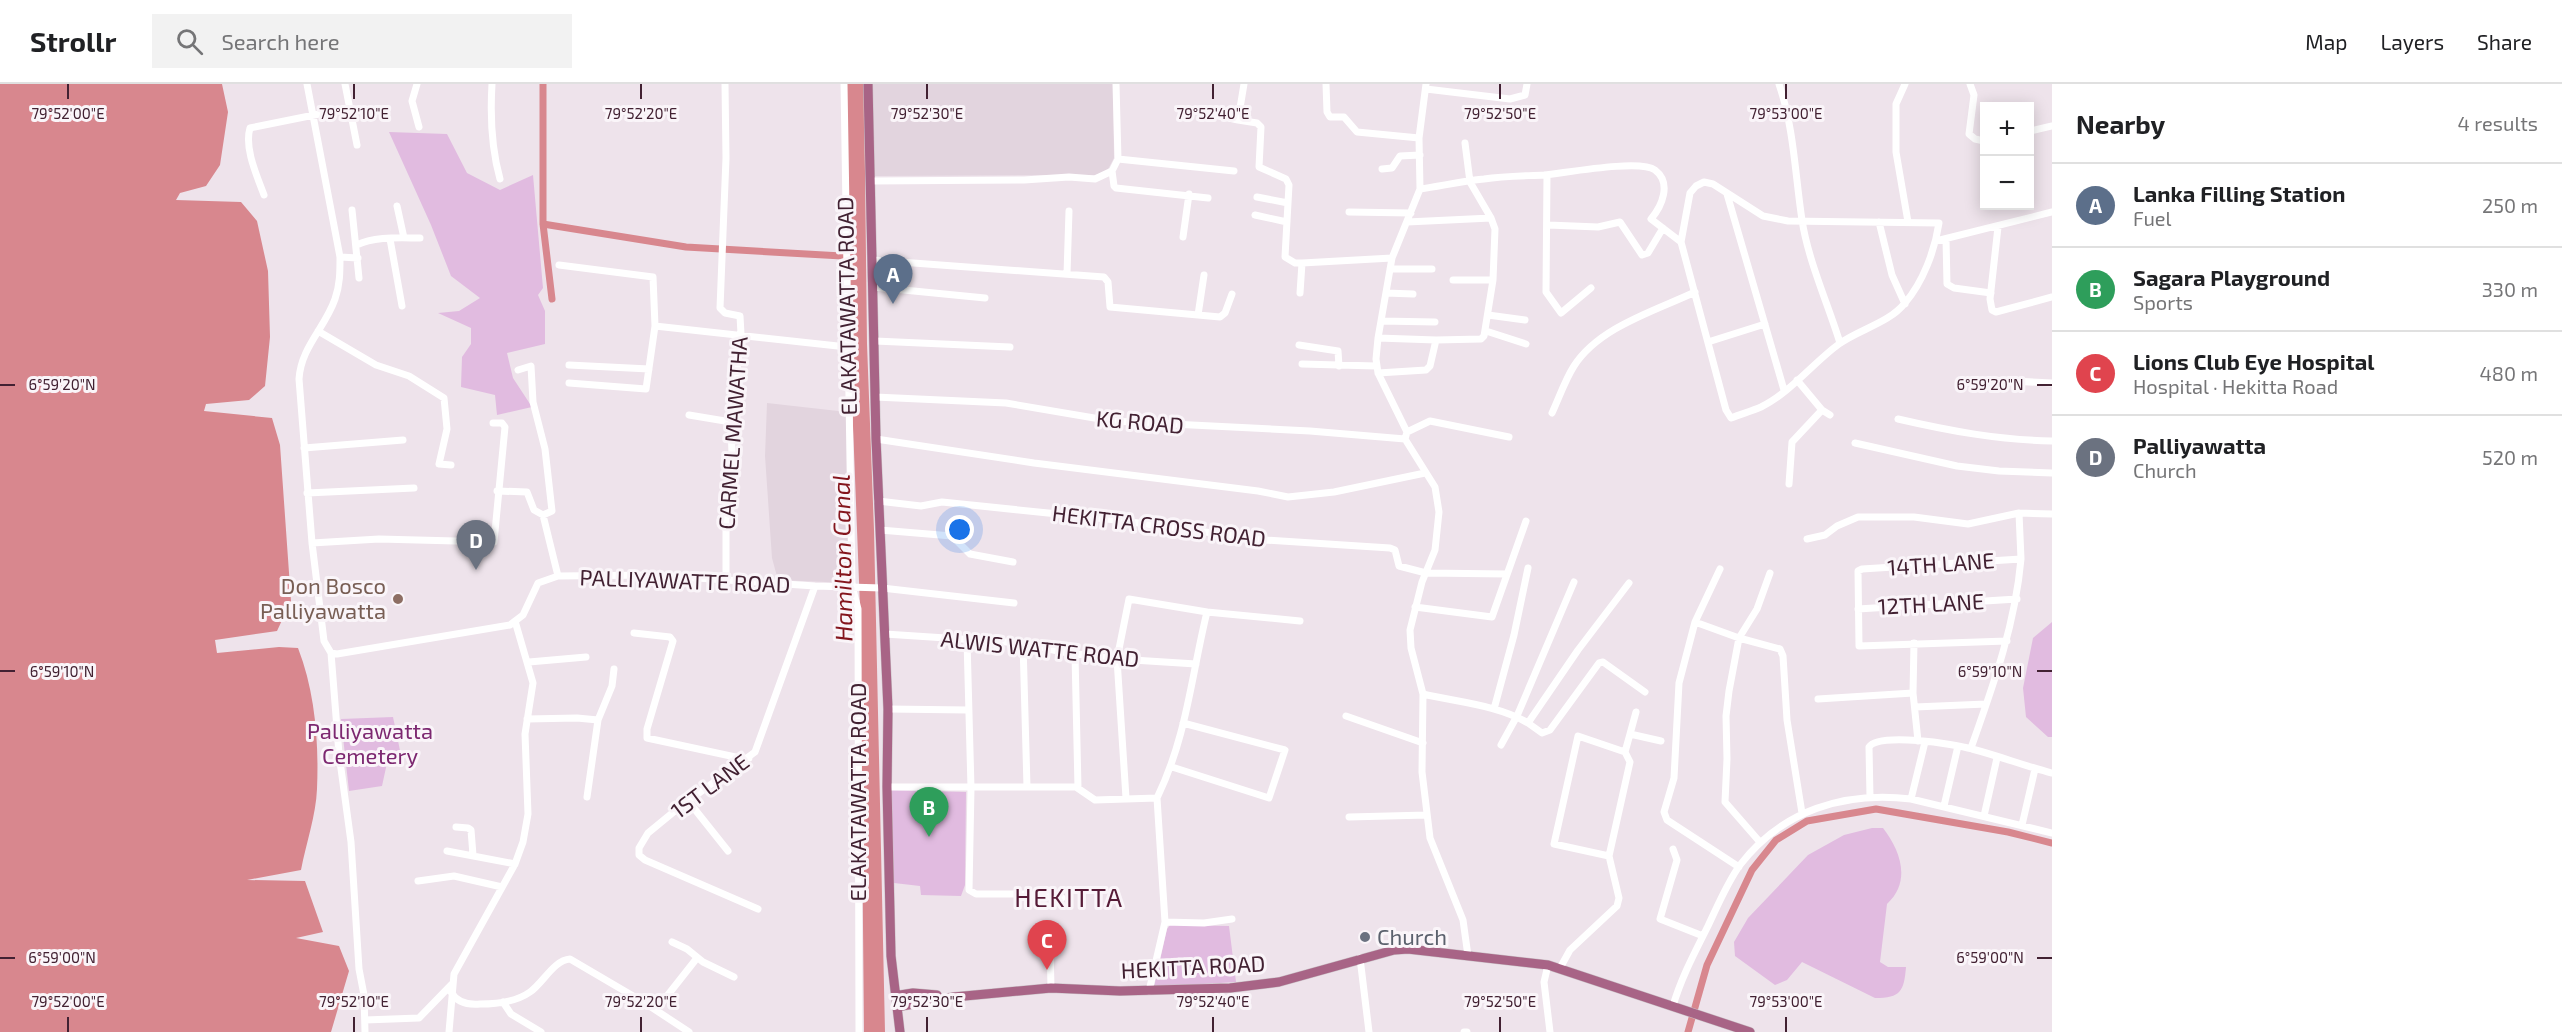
<!DOCTYPE html>
<html lang="en">
<head>
<meta charset="utf-8">
<style>
  :root { --surface:#fff; --page:#f2f2f2; --text:#202124; --muted:#757577; --line:#e0e0e0; --accent:#378486 }
  body { margin:0; font-family:"Exo 2",sans-serif; background:var(--page); color:var(--text) }
  .controls { position:absolute; right:18px; top:18px; display:grid; overflow:hidden; border-radius:0px; box-shadow:0 3px 15px #0003 }
  .controls button { width:54px; height:54px; display:grid; place-items:center; padding:0; border:0; border-bottom:2px solid var(--line); background:var(--surface); color:var(--text); font:30px sans-serif }
  .you { position:absolute; left:960px; top:446px; width:21px; height:21px; margin:-15px; border:4px solid #fff; border-radius:50%; background:#1a73e8; box-shadow:0 0 0 9px #1a73e833 }
  .badge { display:grid; place-items:center; width:39px; height:39px; border-radius:50%; background:var(--accent); color:#fff; font-size:20px; font-weight:700 }
  .pin { position:absolute; translate:-50% -50px; filter:drop-shadow(0 2px 3px #0008) }
  .pin::after { content:''; position:absolute; top:32px; width:21px; height:18px; background:inherit; clip-path:polygon(0 0,100% 0,50% 100%) }
  .list { margin:0; padding:0; list-style:none }
  h2 { display:flex; justify-content:space-between; align-items:center; height:78px; margin:0; padding:0 24px; font-size:26px }
  h2 small { font-size:20px; font-weight:400; color:var(--muted) }
  .list li { display:grid; grid-template-columns:39px 1fr auto; gap:18px; align-items:center; box-sizing:border-box; height:84px; padding:0 24px; border-top:2px solid var(--line) }
  .list b { display:block; font-size:22px; white-space:nowrap }
  .list p { margin:0; font-size:20px; white-space:nowrap; color:var(--muted) }
  .list em { font-size:20px; font-style:normal; color:var(--muted) }
  .icon { flex:none; width:33px; height:33px; fill:none; stroke:currentColor; stroke-width:2; stroke-linecap:round; stroke-linejoin:round }
  .map { position:relative; flex:none; width:2052px; height:948px; overflow:hidden }
  header { display:flex; align-items:center; gap:36px; box-sizing:border-box; height:84px; padding:0 30px; background:var(--surface); border-bottom:2px solid var(--line) }
  header strong { font-size:28px }
  nav { display:flex; gap:33px; margin-inline-start:auto; font-size:21px }
  .search { width:420px; height:54px; background:var(--page); display:flex; align-items:center; gap:15px; box-sizing:border-box; padding:0 21px; border-radius:0px; color:var(--muted); font-size:22px }
  main { display:flex }
  aside { flex:1; background:var(--surface) }
  .map>svg:first-child { display:block }
</style>
</head>
<body>
<header>
<strong>Strollr</strong>
<div class="search"><svg class="icon" aria-label="search" viewBox="0 0 24 24"><circle cx="10" cy="10" r="6"/><path d="M15 15l6 6"/></svg>Search here</div>
<nav><a>Map</a><a>Layers</a><a>Share</a></nav>
</header>
<main>
<div class="map">
<svg width="2052" height="948" viewBox="0 0 2052 948">
  <rect width="100%" height="100%" fill="#eee3eb"/>
  <path fill="#e2d4de" d="M872,0H1113L1114,74L1106,89L1095,91L874,92Z
    M767,319L847,328L850,499L778,496L772,474L765,372Z"/>
  <path fill="#e1bbe0" d="M389,48L447,50L467,89L500,106L533,91L543,204L538,211L545,227V260L507,269L513,294L532,323L497,331L495,311L461,303L462,273L471,260V244L438,229L459,227L480,214L451,192L431,141Z
    M2052,538V653H2048L2026,633L2023,604L2033,554Z
    M393,633L402,676L387,679L382,702L349,707L341,635Z
    M891,706L966,708L965,801L961,812L921,811L920,802L894,799Z
    M1872,744H1883C1900,766 1912,797 1887,820L1880,878L1888,883H1906C1904,907 1901,914 1875,914L1802,878L1787,896L1775,901L1735,872L1734,858L1748,834L1808,771L1844,751Z
    M1170,841L1229,842L1236,898L1154,903L1167,845Z"/>
  <path fill="#d8878e" d="M0,0H222L228,28L220,81L206,102L180,109L176,116L241,118L257,137L268,187L270,253L265,302L249,316L206,320L204,327L272,334L280,361L291,517L277,547L215,556L217,569L279,563L298,564C315,608 319,657 317,705C316,731 306,760 301,786L247,796L305,797L323,848L296,854L339,862L349,887L331,948H0Z
    M846,0H864L867,260L874,446L885,948H864L860,523L852,316Z"/>
  <g fill="none" stroke-linecap="round" stroke-linejoin="round">
    <path stroke="#d8878e" stroke-width="7" d="M543,0V140L552,215
      M543,140L686,163L842,172
      M1688,948L1707,881L1752,786L1776,756L1807,737L1876,725L2008,748L2052,759"/>
    <defs>
      <path id="major" d="M868,0L876,355L888,625L887,703L891,872L900,948
        M894,912L913,909L937,911
        M896,923L954,913L1051,904L1120,907L1230,904L1279,898L1394,866L1408,865L1548,881L1750,948"/>
    </defs>
    <use href="#major" stroke="#cac1c6" stroke-width="10"/>
    <path stroke="#fff" stroke-width="7" d="M307,0L340,173C340,188 340,201 335,215C325,244 301,263 299,295L312,459L324,557L331,569L339,670L351,758L359,885L364,911L365,948
      M345,0L357,61
      M417,0L412,17L419,43
      M492,0C490,33 491,63 500,95
      M725,0L726,74L720,224L725,229L740,232L741,250L731,338L733,405L726,435V496
      M844,0L852,502L858,525L859,948
      M1244,0L1238,36L1257,39L1261,43L1259,83L1286,95L1289,101L1285,173L1295,179H1302L1392,174
      M1326,0L1327,28L1330,33H1344L1357,48L1419,54
      M1426,0L1419,54L1420,105L1392,174L1378,254L1376,275L1378,289L1407,348L1405,355L1435,403L1439,428L1435,466L1422,498L1410,546L1411,564L1423,610L1422,688L1430,754L1463,836L1468,872
      M1779,0C1794,44 1795,90 1802,136C1808,176 1828,220 1840,259
      M1905,0L1896,20V68L1908,138
      M1970,0L1974,11L1969,50L1975,55L1984,57
      M1426,5L1510,15L1525,11L1527,0
      M1196,27L1238,36
      M2030,47L2052,42
      M1118,75L1234,87
      M1382,85L1392,84L1400,72L1420,71
      M1112,87L1114,102L1116,104L1208,114
      M1547,91L1546,208L1561,229L1591,204
      M871,97L1024,96L1069,93L1095,95L1112,87L1118,75L1116,0
      M1704,98L1713,100L1763,132L1788,137L1939,139C1935,166 1923,198 1905,219C1889,239 1860,245 1839,260C1814,278 1790,309 1761,323C1752,327 1741,330 1731,334L1726,326L1681,158L1690,109L1696,102Z
      M1420,105C1441,102 1463,97 1484,95C1504,92 1524,92 1544,91C1565,89 1640,75 1655,86C1672,99 1662,122 1651,135L1681,158
      M1727,110L1784,306
      M264,111C257,92 244,64 250,44L349,24
      M1257,113L1288,119
      M397,122L404,154
      M352,126L359,194
      M1349,128L1411,129
      M1255,131L1287,138
      M1407,138L1491,134
      M1879,138L1892,191L1905,220
      M1548,141L1598,143L1620,138L1642,171L1648,169L1663,144
      M1998,143L1990,215L1992,226L1996,228L2052,213
      M1183,153L1189,110
      M390,155L402,222
      M1946,155L1947,200L1954,204L1991,209
      M1936,157L2052,128
      M357,161C374,152 401,154 420,154
      M340,173L358,174
      M873,176L1104,193L1108,198L1110,223L1220,233L1225,229L1232,210
      M559,181L653,193L655,242
      M1390,185H1432
      M1067,190L1069,127
      M1453,196H1493
      M873,203L985,214
      M1300,209L1302,179
      M1386,209L1413,210
      M1198,231L1204,191
      M1488,231L1525,236
      M1381,237L1435,238
      M318,247L376,281L409,292L444,314L447,345L439,380L451,381
      M1486,247L1526,260
      M1378,254L1436,256L1481,255L1484,252L1493,196L1495,145L1491,134L1470,98L1465,59
      M875,257L1010,263
      M1708,258L1765,240
      M1299,261L1338,267L1339,282
      M1302,280L1376,282
      M569,281L649,285
      M518,286L531,282L533,318L545,365L552,427L543,431L558,492
      M1378,289L1426,286L1430,282L1436,256
      M1797,296L1822,326L1830,331
      M1990,296L2052,299
      M569,299L646,305L655,242L847,263
      M875,313L1006,319L1112,337L1310,347L1405,355
      M1552,329C1559,314 1565,296 1574,282C1599,243 1655,227 1695,208
      M689,331L731,338
      M1898,335C1950,347 1999,356 2052,357
      M1407,348L1430,337L1509,353
      M876,355L1034,379L1258,407L1288,413L1334,408L1425,389
      M1855,359L1957,382L1999,387L2052,389
      M304,364L403,356
      M1789,400L1792,358L1822,326
      M497,407L527,408L534,426L543,431
      M307,409L414,404
      M878,417L921,422L942,418L1116,436L1265,456L1390,464L1395,466L1399,482L1426,489L1507,490
      M2019,429L2052,430
      M880,446L952,452L970,470L1013,478
      M1807,455L1825,451L1837,442L1858,433H1914L1968,440L2019,429L2021,475
      M312,459L379,455L494,458L505,343L502,339H493
      M1720,485L1695,538L1679,599L1674,694L1664,728L1667,736L1739,783
      M1415,523L1492,533L1526,437
      M1858,525L2017,515
      M1695,538L1739,554L1780,565L1783,572L1787,636L1802,729
      M634,549L670,553L673,557L647,645V654L740,674H749
      M885,550L1023,559L1062,568L1117,575L1196,580
      M967,556L971,704L969,806L976,810H1024L1062,814
      M1023,559L1027,703
      M1914,559L1913,609L1918,657
      M331,569L337,570L510,541L523,531L538,499L558,492L652,491L815,502L882,504L1014,519
      M1075,570L1078,704
      M529,578L586,573
      M1423,610C1457,618 1498,621 1528,639L1578,566L1629,499
      M1818,615L1913,609
      M1915,623L1986,620
      M888,625L968,626
      M1494,625L1514,551L1528,484
      M1346,632L1423,659
      M527,635L577,634L598,636
      M1528,639L1542,649L1550,646L1599,579L1603,578L1645,608
      M1630,650L1636,628
      M1501,661L1517,632L1574,498
      M1971,664C1993,602 2015,542 2021,475L1862,485L1858,487L1859,562L2007,557
      M1625,668L1630,650L1661,657
      M1172,683L1269,714L1285,666L1183,639
      M887,703H1076L1095,716L1157,714C1187,652 1191,593 1207,528L1300,537
      M587,713L598,636L612,602L614,585
      M1870,713L1869,663C1878,648 1955,660 1972,665C1999,672 2025,682 2052,689
      M1126,714L1117,575L1129,515L1207,528
      M1911,715L1925,658
      M689,718L728,767
      M1944,722L1958,662
      M1984,732L1997,674
      M1349,733L1427,731
      M2022,741L2035,685
      M456,743L468,744L471,746L473,771
      M1759,757L1725,718L1727,675L1726,632L1729,607L1739,554L1757,525L1770,489
      M1673,765L1677,776L1660,835L1703,852
      M447,767L515,780
      M418,797L454,792L502,803
      M758,825L645,776L639,771V764L648,749L676,726L755,668L815,502
      M1165,838L1204,839L1232,835
      M672,858L687,865L703,878L734,893
      M1050,859L1051,904
      M1360,874L1369,948
      M1548,881L1544,898L1550,948
      M1560,884L1570,866L1617,822L1619,814L1609,772L1630,678L1625,668L1578,652L1554,760L1609,772
      M1149,907L1165,838L1157,714
      M451,908C457,919 468,921 480,920C497,920 516,918 530,908C543,899 554,876 570,875L645,919L689,948
      M503,918L511,930L541,948
      M1673,922C1681,894 1695,868 1708,842C1718,821 1727,799 1740,781C1782,726 1845,707 1911,715L2052,749
      M656,926L697,874
      M365,936L419,934L452,900
      M449,948L454,890L515,780L523,758L528,730L525,650L533,599L515,537
      M1464,948H1467"/>
    <use href="#major" stroke="#a86486" stroke-width="9"/>
  </g>
  <path fill="none" stroke="#422132" stroke-width="2" d="M68,0V15M354,0V15M641,0V15M927,0V15M1213,0V15M1500,0V15M1786,0V15M0,301H15M2037,301H2052M0,587H15M2037,587H2052M0,874H15M2037,874H2052M68,933V948M354,933V948M641,933V948M927,933V948M1213,933V948M1500,933V948M1786,933V948"/>
  <circle fill="#8d6e63" stroke="#faf5f9" stroke-width="2" cx="398" cy="515" r="6"/>
  <circle fill="#6b7280" stroke="#faf5f9" stroke-width="2" cx="1365" cy="853" r="6"/>
  <g text-anchor="middle" stroke-width="6" stroke-linejoin="round" paint-order="stroke">
    <g font-size="22" fill="#422132" stroke="#faf5f9">
      <text transform="translate(847 222) rotate(-91)" y="8">ELAKATAWATTA ROAD</text>
      <text transform="translate(1140 338) rotate(5)" y="8">KG ROAD</text>
      <text transform="translate(733 349) rotate(-86)" y="8">CARMEL MAWATHA</text>
      <text transform="translate(1159 442) rotate(7)" y="8">HEKITTA CROSS ROAD</text>
      <text transform="translate(1941 480) rotate(-4)" y="8">14TH LANE</text>
      <text transform="translate(685 497) rotate(2)" y="8">PALLIYAWATTE ROAD</text>
      <text transform="translate(1931 520) rotate(-3)" y="8">12TH LANE</text>
      <text transform="translate(1040 565) rotate(6)" y="8">ALWIS WATTE ROAD</text>
      <text transform="translate(710 702) rotate(-37)" y="8">1ST LANE</text>
      <text transform="translate(858 708) rotate(-90)" y="8">ELAKATAWATTA ROAD</text>
      <text transform="translate(1193 883) rotate(-3)" y="8">HEKITTA ROAD</text>
    </g>
    <g font-size="22" fill="#785e54" stroke="#faf5f9" text-anchor="end">
      <text x="386" y="510">Don Bosco<tspan x="386" dy="25">Palliyawatta</tspan></text>
    </g>
    <g font-size="22" fill="#7c2770" stroke="#faf5f9">
      <text x="370" y="655">Palliyawatta<tspan x="370" dy="25">Cemetery</tspan></text>
    </g>
    <g font-size="22" fill="#5b616d" stroke="#faf5f9" text-anchor="start">
      <text x="1377" y="861">Church</text>
    </g>
    <g font-size="24" font-style="italic" fill="#84151d" stroke="#faf5f9">
      <text transform="translate(843 474) rotate(-91)" y="8">Hamilton Canal</text>
    </g>
    <g font-size="26" letter-spacing="1.5" fill="#561b37" stroke="#faf5f9">
      <text x="1069" y="823">HEKITTA</text>
    </g>
  </g>
  <g font-size="15" text-anchor="middle" fill="#422132" stroke="#faf5f9" stroke-width="6" stroke-linejoin="round" paint-order="stroke">
    <text x="68" y="35">79°52'00"E</text>
    <text x="354" y="35">79°52'10"E</text>
    <text x="641" y="35">79°52'20"E</text>
    <text x="927" y="35">79°52'30"E</text>
    <text x="1213" y="35">79°52'40"E</text>
    <text x="1500" y="35">79°52'50"E</text>
    <text x="1786" y="35">79°53'00"E</text>
    <text x="62" y="306">6°59'20"N</text>
    <text x="1990" y="306">6°59'20"N</text>
    <text x="62" y="593">6°59'10"N</text>
    <text x="1990" y="593">6°59'10"N</text>
    <text x="62" y="879">6°59'00"N</text>
    <text x="1990" y="879">6°59'00"N</text>
    <text x="68" y="923">79°52'00"E</text>
    <text x="354" y="923">79°52'10"E</text>
    <text x="641" y="923">79°52'20"E</text>
    <text x="927" y="923">79°52'30"E</text>
    <text x="1213" y="923">79°52'40"E</text>
    <text x="1500" y="923">79°52'50"E</text>
    <text x="1786" y="923">79°53'00"E</text>
  </g>
</svg>
<div class="controls">
<button>+</button>
<button>−</button>
</div>
<div class="you"></div>
<div class="pin badge" style="left:893px;top:220px;background:#5c6f8a">A</div>
<div class="pin badge" style="left:929px;top:753px;background:#2e9e5b">B</div>
<div class="pin badge" style="left:1047px;top:886px;background:#e0444e">C</div>
<div class="pin badge" style="left:476px;top:486px;background:#6b7280">D</div>
</div>
<aside>
<h2>Nearby<small>4 results</small></h2>
<ul class="list">
<li><span class="badge" style="background:#5c6f8a">A</span><div><b>Lanka Filling Station</b><p>Fuel</p></div><em>250 m</em></li>
<li><span class="badge" style="background:#2e9e5b">B</span><div><b>Sagara Playground</b><p>Sports</p></div><em>330 m</em></li>
<li><span class="badge" style="background:#e0444e">C</span><div><b>Lions Club Eye Hospital</b><p>Hospital · Hekitta Road</p></div><em>480 m</em></li>
<li><span class="badge" style="background:#6b7280">D</span><div><b>Palliyawatta</b><p>Church</p></div><em>520 m</em></li>
</ul>
</aside>
</main>
</body>
</html>
